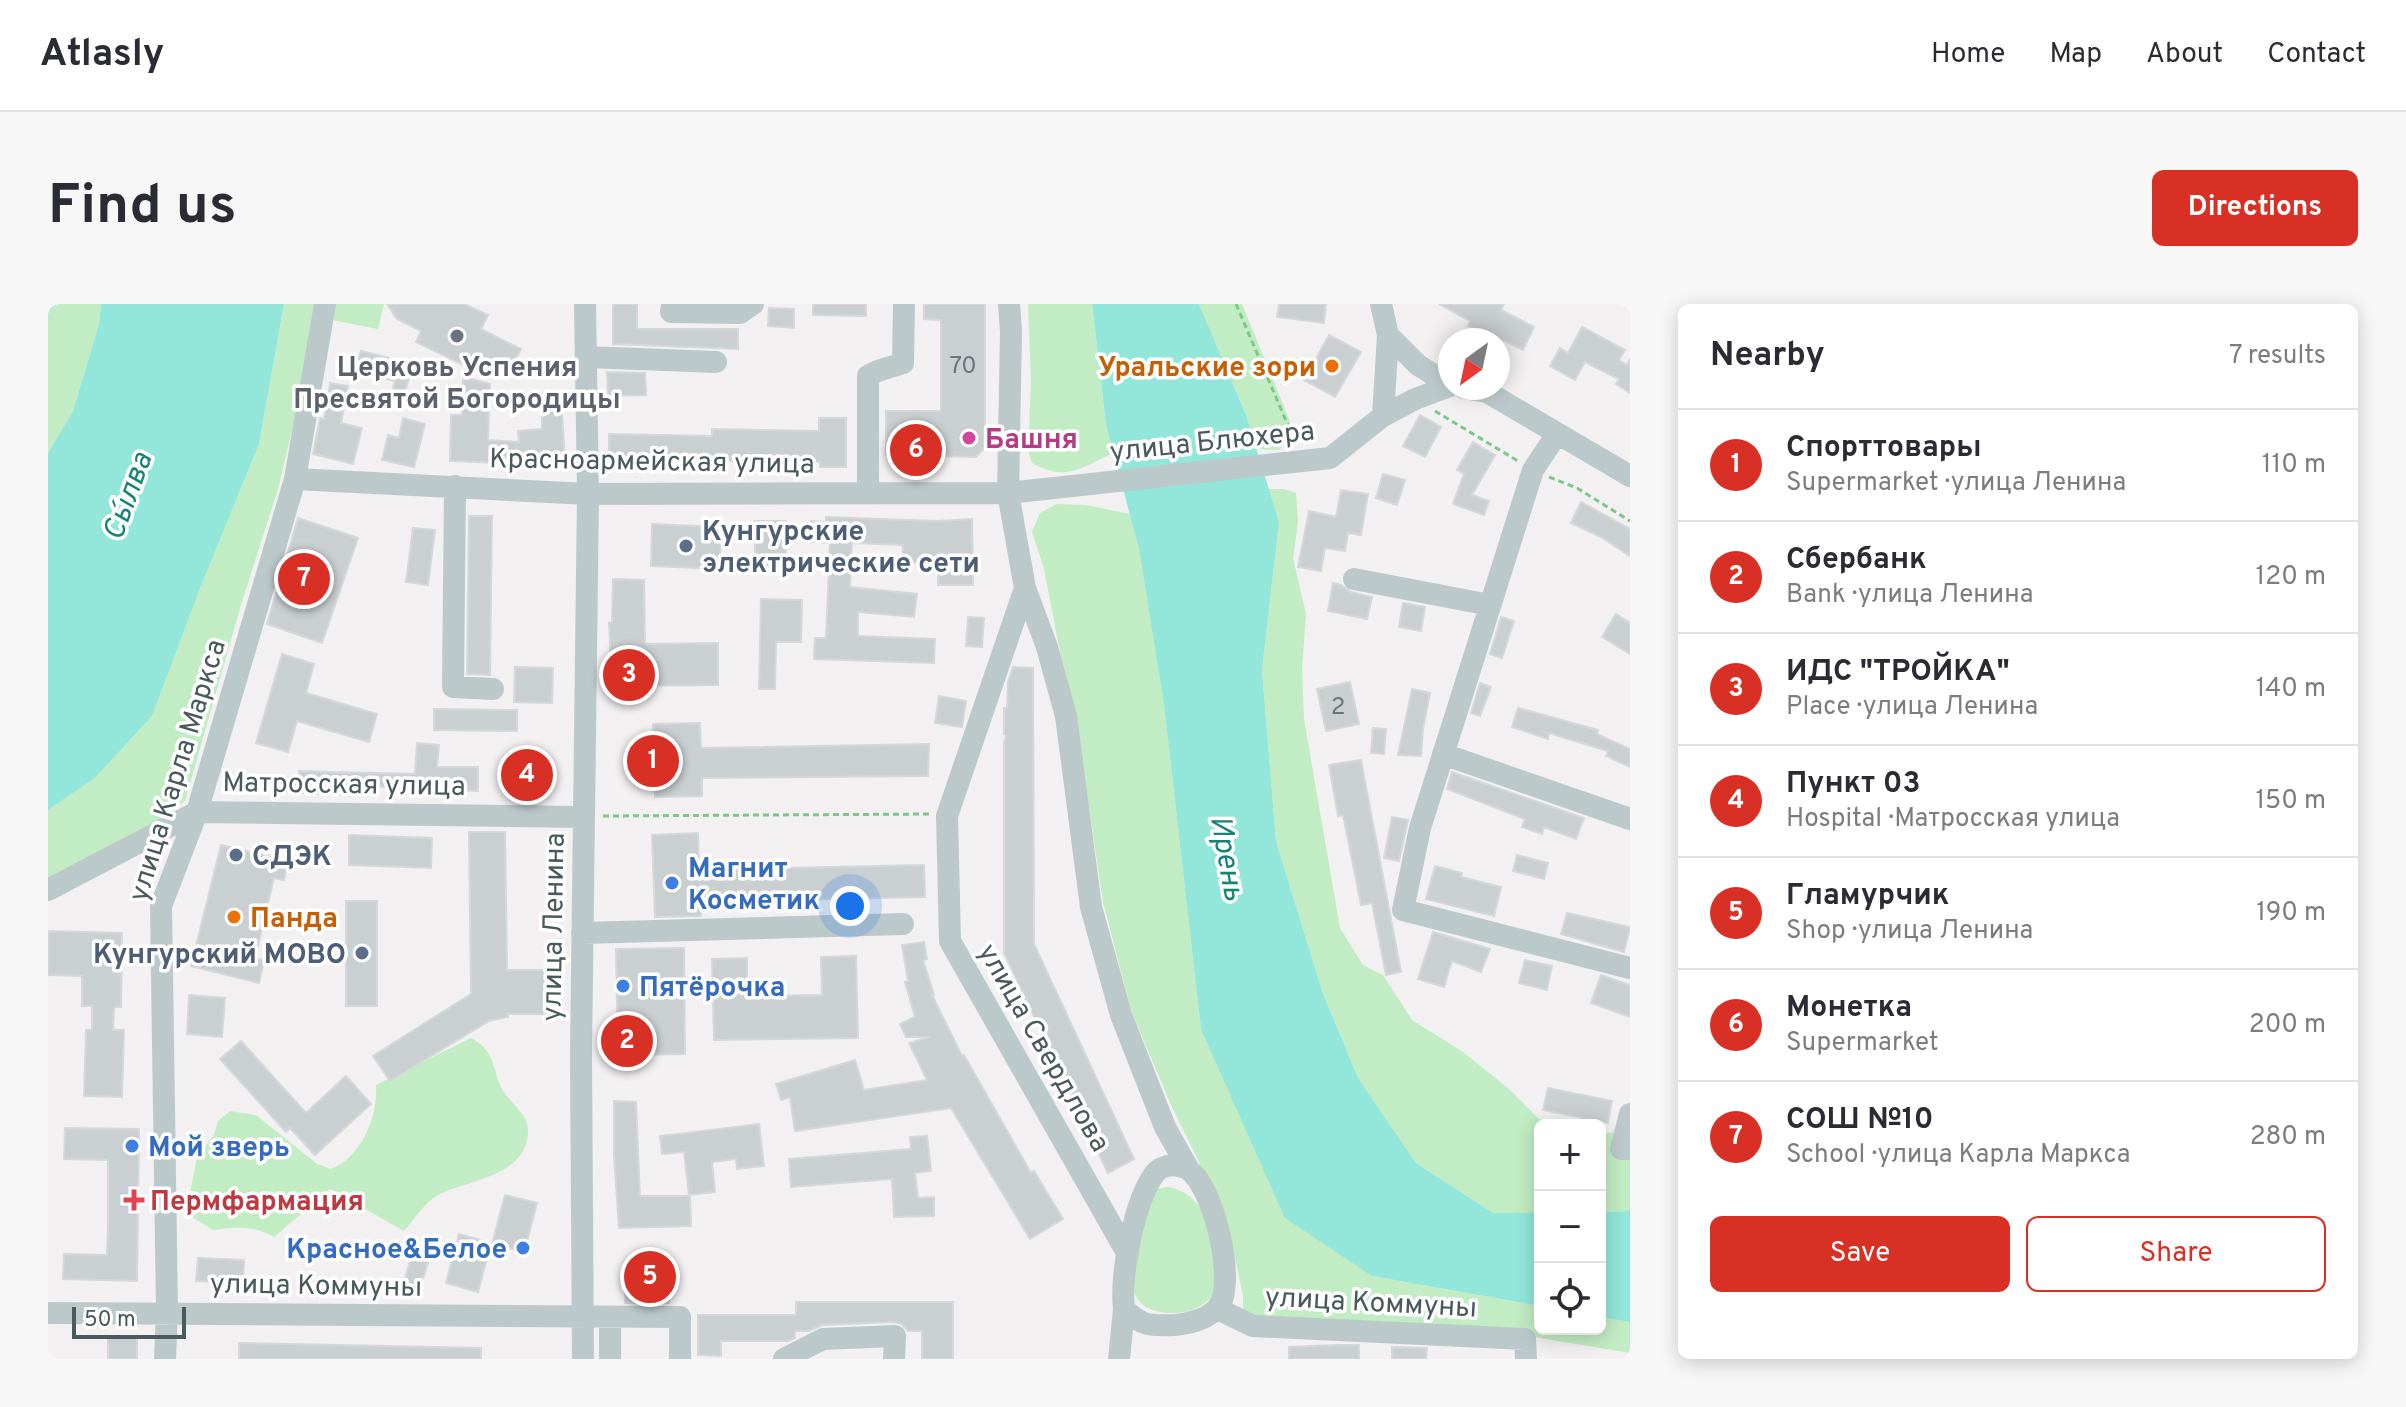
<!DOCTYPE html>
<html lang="en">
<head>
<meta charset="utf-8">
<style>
  :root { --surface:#fff; --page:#f7f7f7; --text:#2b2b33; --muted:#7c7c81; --line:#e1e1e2; --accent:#d93025 }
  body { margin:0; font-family:Overpass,sans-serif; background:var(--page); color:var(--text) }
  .controls { position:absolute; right:24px; bottom:24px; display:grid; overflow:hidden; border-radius:12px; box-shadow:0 4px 20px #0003 }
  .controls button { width:72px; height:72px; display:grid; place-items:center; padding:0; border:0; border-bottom:2px solid var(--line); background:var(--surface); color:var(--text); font:40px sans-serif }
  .compass { position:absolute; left:1390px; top:24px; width:72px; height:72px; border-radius:50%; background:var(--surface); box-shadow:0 4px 20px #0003; rotate:213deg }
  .scale { position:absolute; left:24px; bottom:20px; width:114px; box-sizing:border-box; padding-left:8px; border:4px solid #49595c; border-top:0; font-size:22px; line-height:28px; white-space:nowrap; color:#49595c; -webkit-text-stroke:6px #fff; paint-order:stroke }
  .you { position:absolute; left:802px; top:602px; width:28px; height:28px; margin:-20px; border:6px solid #fff; border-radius:50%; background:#1a73e8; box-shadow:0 0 0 12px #1a73e833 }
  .badge { display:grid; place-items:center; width:52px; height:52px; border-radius:50%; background:var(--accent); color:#fff; font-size:26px; font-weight:700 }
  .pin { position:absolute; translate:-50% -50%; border:4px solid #fff; box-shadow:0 2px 8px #0006 }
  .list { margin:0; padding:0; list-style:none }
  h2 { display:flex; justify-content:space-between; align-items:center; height:104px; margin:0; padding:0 32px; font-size:34px }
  h2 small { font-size:26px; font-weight:400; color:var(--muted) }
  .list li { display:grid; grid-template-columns:52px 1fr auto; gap:24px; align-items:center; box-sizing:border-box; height:112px; padding:0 32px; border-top:2px solid var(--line) }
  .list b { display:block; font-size:30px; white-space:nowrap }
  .list p { margin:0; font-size:26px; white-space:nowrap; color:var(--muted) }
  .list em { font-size:26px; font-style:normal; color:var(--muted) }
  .actions { display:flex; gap:16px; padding:24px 32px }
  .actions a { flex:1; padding:18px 0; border:2px solid var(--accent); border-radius:12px; text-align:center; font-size:28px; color:var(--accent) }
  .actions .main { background:var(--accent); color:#fff }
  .icon { flex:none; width:44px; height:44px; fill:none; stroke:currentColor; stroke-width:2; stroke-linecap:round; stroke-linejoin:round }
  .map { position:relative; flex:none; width:1582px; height:1055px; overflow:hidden; border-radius:12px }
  header { display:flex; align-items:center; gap:48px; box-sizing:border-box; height:112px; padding:0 40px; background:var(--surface); border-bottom:2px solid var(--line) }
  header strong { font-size:38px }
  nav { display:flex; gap:44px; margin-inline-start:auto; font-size:28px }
  .intro { display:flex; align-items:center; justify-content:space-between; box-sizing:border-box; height:192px; padding:0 48px }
  h1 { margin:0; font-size:56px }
  .button { padding:20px 36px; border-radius:12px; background:var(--accent); color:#fff; font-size:28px; font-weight:700 }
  main { display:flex; gap:48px; padding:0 48px }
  aside { flex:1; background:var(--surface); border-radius:12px; box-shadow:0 4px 20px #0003 }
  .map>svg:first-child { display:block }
</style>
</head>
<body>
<header>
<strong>Atlasly</strong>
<nav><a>Home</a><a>Map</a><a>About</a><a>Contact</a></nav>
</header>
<div class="intro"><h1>Find us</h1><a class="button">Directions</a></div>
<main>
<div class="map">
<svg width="1582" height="1055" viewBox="0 0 1582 1055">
  <rect width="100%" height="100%" fill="#f2f0f1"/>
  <path fill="#c2ecc4" d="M0,0H53L51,20L25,107L0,149Z
    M236,0H271L267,31L230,185L193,301L137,497L110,518L0,574V506L47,474L104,412L151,287L211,140Z
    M287,0H336L330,25L284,16Z
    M980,0H1044L1058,121L1065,149C1032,164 1019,178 984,159L980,147L983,77Z
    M1151,0H1194L1246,127L1231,146L1208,145L1198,111Z
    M1220,185H1236L1248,189L1250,218L1245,254L1258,310L1254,365L1256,415L1292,624L1315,661L1335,671L1364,716L1415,748L1461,785L1491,815L1509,821H1492V909H1445L1368,859L1310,774L1274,687L1228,537L1214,366L1231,218Z
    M1009,200L1038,201L1082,210L1091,245L1116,401L1153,725L1324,972L1492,1002V1025H1552V1013L1582,1018V1049L1480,1032L1198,1011L1195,1004V992L1179,915L1123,801L1083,706L1055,598L1027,408L1011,343L996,265L984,228L992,209Z
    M423,734C448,747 443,763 454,785C461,798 480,810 480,826C481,872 420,876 390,891C377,898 366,916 356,927L282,885L226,933C205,921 188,923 165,926L141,911L143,884L149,853L166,831L170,817L182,807L208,811L269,860L283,865C314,852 330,813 328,781Z
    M1582,828V907L1552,908V829Z
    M1119,883C1140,885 1154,902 1162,922C1167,933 1166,945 1167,958C1167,967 1170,980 1166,988C1154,1016 1091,1017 1086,986C1084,973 1087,936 1090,924C1095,911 1103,898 1109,885Z"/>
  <path fill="#92e6da" d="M53,0H236L211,140L151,287L104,412L47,474L0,506V149L25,107L51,20Z
    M1044,0H1151L1198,111L1231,218L1214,366L1228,537L1274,687L1310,774L1368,859L1445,909H1492V1002L1324,972L1237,914L1153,725L1116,401L1091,245L1058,121Z
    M1582,907V1018L1552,1013V908Z"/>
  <path fill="#cacfd2" stroke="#d4d8db" stroke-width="2" d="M339,0H416L440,11L433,25L473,45L463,66L442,56V74L368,38L373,27L349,15Z
    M565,0H589V25H690V45L565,40Z
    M765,0H818V12L765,11Z
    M876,0H937V143L928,153L838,151V107H893V16L876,15Z
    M1231,0H1278L1276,19L1229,13Z
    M1391,0H1456L1453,6L1486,23L1475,46L1443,30L1442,32L1420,22L1422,17Z
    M721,4L746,5V24L720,22Z
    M1534,23L1577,46L1571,56L1579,61L1582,55V89L1568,80L1571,75L1537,58L1527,76L1502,62L1512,44L1520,49Z
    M1281,31L1313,48L1287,93L1256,76Z
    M313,47L365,60L357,88L345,85L347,77L307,66Z
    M559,68L597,69L598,91L560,92Z
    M415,73L442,80L440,136L471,138L470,127L494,125V92L513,91L517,160L453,156V159L402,157L403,111H414Z
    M282,79L300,82L293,119L314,124L305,160L265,150L272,114L276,115Z
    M1372,111L1393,123L1377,153L1355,142Z
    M355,114L377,120L366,163L334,156L340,131L351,134Z
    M771,114H798V163H772V158L561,156V130L664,132V125L771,127Z
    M1425,138L1447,151L1424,191L1441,197L1436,211L1405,200L1416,170L1409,166Z
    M1335,170L1357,176L1349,201L1328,194Z
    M1293,186L1320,190L1313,231L1300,229L1297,247L1277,244L1273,267L1250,263L1261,207L1288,213Z
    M1533,198L1582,225V252L1553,233L1523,219Z
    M421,212H444L442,371L419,370Z
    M778,213L889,217L924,215L925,281H890V259L854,258L855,241L804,239L802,283L869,290L866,313L810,308V332L887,335L886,359L766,355L767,334H778L782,239L762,238L763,217L778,218Z
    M250,214L310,234L274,339L219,320Z
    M707,217H738V263H707Z
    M604,220L673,223L672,265L603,262Z
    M365,224L387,226L380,281L358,278Z
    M565,275L596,276L597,340L670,339V381L564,382L561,319H564Z
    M1285,279L1293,281L1303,288L1324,293L1319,315L1280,307Z
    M713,295L754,296L753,338H728L727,385H711Z
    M1355,299L1377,303L1373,327L1351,323Z
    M1568,310L1582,319V350L1554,333Z
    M920,313L936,314L934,343L918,342Z
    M1453,313L1466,317L1454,354L1442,350Z
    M234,350L266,360L258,389L329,410L321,438L249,417L240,448L208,439Z
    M467,363L505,364L504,399L466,398Z
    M965,363L985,364L986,640L1086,855L1060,869L956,649V439L958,431L956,430V404H959L960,378Z
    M1302,378L1311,420L1278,427L1269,385Z
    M1432,379L1443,383L1432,412L1423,409Z
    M1364,385L1382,389L1375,425L1373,452L1350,451Z
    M891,392L918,397L914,423L887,419Z
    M1470,404L1550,426L1549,430L1582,445V463L1558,452L1560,447L1501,429L1500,435L1464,423Z
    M386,405L469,406V427L386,426Z
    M652,419L653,444L881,440L880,472L654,474V492L607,493L605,420Z
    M1325,424L1338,425L1336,450L1323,449Z
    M369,439L391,441L389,463H430V487L313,482V492L237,488V473L251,474V467L367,470Z
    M1313,456L1353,668L1338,671L1324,599L1313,601L1295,511L1290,512L1281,461Z
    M460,460L503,461V487L459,486Z
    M1404,468L1536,514L1528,535L1496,523L1494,530L1474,523L1477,515L1399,485Z
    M1344,513L1360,516L1351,557L1336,554Z
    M421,528H457L459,666H503L504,710H460V713L441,717L342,777L325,752L423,690Z
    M650,529L651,566L876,561L877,593L652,598L653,612L607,613L604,531Z
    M301,531L384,534L383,564L301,561Z
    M173,541L240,557L236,576L226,574L207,654L216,656L211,679L143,662Z
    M1469,551L1500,559L1496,575L1465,567Z
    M1387,562L1414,569L1413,573L1453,583L1446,612L1378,595Z
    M298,597H329V702H298Z
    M1519,609L1582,623L1576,648L1513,630Z
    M0,627L74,629L73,703H66L65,726H76L74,793L36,792L38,726H44V702H34V672L0,671Z
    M1385,628L1442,645L1433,668L1404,657L1396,683L1370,675Z
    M876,638L879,655L875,656L886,691H884L914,752L916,751L983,869L986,867L1015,915L982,935L903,804L747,827L742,793L733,796L728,780L807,756L816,786L879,776L861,739L881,733H858L852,720L867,713L857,678L860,677L854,641Z
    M636,644L637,750L570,751L568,645Z
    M808,652L810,734L666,736L664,655L699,654V692L774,691L773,653Z
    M1477,656L1504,662L1499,686L1471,679Z
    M1553,671L1582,681V713L1543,699Z
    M141,691L177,694L174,733L139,730Z
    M193,737L258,809L298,772L323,800L267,851L242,824L238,828L172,755Z
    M1500,784L1564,797L1560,819L1495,806Z
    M566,797L588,798L592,892H642L643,922L571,924L566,850Z
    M711,820L716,862L689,865L688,855L664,858L667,888L641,891L636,848L614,850L612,832Z
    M17,824L91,825L89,977L15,975L16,950L59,951L60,925V856L16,855Z
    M879,832L883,867L867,869L870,894L886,893V912L846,913L844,875L743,883L741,855L863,845L862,833Z
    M457,891L489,899L476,948L444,940Z
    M411,930L443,939L430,988L398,979Z
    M365,948L382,953L370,989L354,984Z
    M150,954L196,956L195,979L148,977Z
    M577,968H621V999H577Z
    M748,998H905V1055H874V1027H860L854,1020L846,1018L774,1021L761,1027H747V1034L740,1037H673V1052L650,1051V1011H748Z
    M60,1032L89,1033V1055H60Z
    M191,1039L433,1044V1055H191Z
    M1288,1041H1311V1055H1241V1043Z
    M1344,1043L1379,1044L1378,1055H1344Z"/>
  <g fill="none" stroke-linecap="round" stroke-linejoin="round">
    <path stroke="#7cc888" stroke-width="3" stroke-dasharray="6 4" stroke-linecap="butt" d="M1188,0L1248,140
      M1387,107L1470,157
      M1501,173L1529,184L1582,217
      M555,512L883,510"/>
    <path stroke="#bcc9cb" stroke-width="22" d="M624,0L623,8L692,9L705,0
      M961,0L963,28L960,189L977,284L999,343L1018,412L1043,603L1073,711L1117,823L1141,866
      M1333,0L1340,31L1335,112
      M1340,31L1370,61L1402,81
      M538,53L668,58
      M1416,84L1439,88L1582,172
      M1509,130L1485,166L1372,524L1355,606L1582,664
      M247,175L540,190L960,189L1282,154L1335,112L1367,95L1402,82
      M407,182L405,383L445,385
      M820,189V72C832,64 842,64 855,59L856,0
      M1306,275L1442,301
      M977,284L899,512L902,637L1078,947
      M1395,450L1582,515
      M0,586L149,508L535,513
      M534,629L855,620
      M1582,810L1573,845H1582
      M1124,861C1130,862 1136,862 1141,866C1166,884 1189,980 1170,1003C1161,1015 1140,1020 1126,1021C1101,1022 1094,1022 1076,1005C1072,972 1086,897 1107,869C1111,864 1118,862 1124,861Z
      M1170,1005L1205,1022L1477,1035L1478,1055
      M0,1009L632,1013V1055
      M562,1013V1055
      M117,1055L119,1008L113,602L149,508L247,175L277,0
      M535,1055L533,752L540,190L537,0
      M736,1055L775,1035L847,1032L846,1055
      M1071,1055L1076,1005"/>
  </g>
  <circle fill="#6b7280" stroke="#fff" stroke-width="3" cx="409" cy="32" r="8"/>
  <g fill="#e8710a" stroke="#fff" stroke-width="3">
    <circle cx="1284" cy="62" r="8"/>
    <circle cx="186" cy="613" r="8"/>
  </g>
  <circle fill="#d1479c" stroke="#fff" stroke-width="3" cx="921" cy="134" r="8"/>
  <g fill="#5c6f8a" stroke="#fff" stroke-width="3">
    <circle cx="638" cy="242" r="8"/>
    <circle cx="188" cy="551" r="8"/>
    <circle cx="314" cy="649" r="8"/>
  </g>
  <g fill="#3f7fe0" stroke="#fff" stroke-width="3">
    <circle cx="624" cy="579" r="8"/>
    <circle cx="575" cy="682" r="8"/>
    <circle cx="84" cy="842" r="8"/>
    <circle cx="475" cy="944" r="8"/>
  </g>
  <path fill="#e0444e" stroke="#fff" stroke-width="3" d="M82 884h8v8h8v8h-8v8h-8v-8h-8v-8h8z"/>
  <g text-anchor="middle" stroke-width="7" stroke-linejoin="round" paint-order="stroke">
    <g font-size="24" fill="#69767a">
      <text x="915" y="69">70</text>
      <text x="1290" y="410">2</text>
    </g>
    <g font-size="28" font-weight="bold" fill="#5b616d" stroke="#fff">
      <text x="409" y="72">Церковь Успения<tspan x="409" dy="32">Пресвятой Богородицы</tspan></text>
    </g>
    <g font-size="28" font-weight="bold" fill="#c56008" stroke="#fff" text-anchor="end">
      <text x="1268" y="72">Уральские зори</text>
      <text x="202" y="623" text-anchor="start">Панда</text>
    </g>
    <g font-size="28" font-weight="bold" fill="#b23c85" stroke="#fff" text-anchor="start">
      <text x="937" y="144">Башня</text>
    </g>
    <g font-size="28" fill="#49595c" stroke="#fff">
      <text transform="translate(1164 136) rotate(-6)" y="10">улица Блюхера</text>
      <text transform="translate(604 156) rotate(1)" y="10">Красноармейская улица</text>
      <text transform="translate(128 466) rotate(-73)" y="10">улица Карла Маркса</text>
      <text transform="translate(296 479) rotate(1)" y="10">Матросская улица</text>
      <text transform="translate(504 623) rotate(-89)" y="10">улица Ленина</text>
      <text transform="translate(997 743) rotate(60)" y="10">улица Свердлова</text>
      <text transform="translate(268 980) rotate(1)" y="10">улица Коммуны</text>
      <text transform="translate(1323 997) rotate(3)" y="10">улица Коммуны</text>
    </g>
    <g font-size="28" font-weight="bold" fill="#4e5e75" stroke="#fff" text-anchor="start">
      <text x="654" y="236">Кунгурские<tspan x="654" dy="32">электрические сети</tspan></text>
      <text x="204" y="561">СДЭК</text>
      <text x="298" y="659" text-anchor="end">Кунгурский МОВО</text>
    </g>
    <g font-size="28" font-weight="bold" fill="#366cbe" stroke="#fff" text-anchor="start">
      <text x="640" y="573">Магнит<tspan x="640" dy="32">Косметик</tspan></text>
      <text x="591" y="692">Пятёрочка</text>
      <text x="100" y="852">Мой зверь</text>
      <text x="459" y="954" text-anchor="end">Красное&amp;Белое</text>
    </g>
    <g font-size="28" font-weight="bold" fill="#be3a42" stroke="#fff" text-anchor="start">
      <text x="102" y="906">Пермфармация</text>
    </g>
    <g font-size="30" font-style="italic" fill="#168475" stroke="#fff">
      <text transform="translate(79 192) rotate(-70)" y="10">Сы́лва</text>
      <text transform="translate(1180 554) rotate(80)" y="10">Ирень</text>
    </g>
  </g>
</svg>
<div class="controls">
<button>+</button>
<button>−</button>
<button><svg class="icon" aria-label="locate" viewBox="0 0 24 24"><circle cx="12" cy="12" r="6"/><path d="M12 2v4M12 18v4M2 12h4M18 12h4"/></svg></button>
</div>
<svg class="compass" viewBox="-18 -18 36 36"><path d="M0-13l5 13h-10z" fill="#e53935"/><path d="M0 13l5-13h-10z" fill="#7c7c81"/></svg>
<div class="scale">50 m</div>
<div class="you"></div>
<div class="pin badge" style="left:605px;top:457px">1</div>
<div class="pin badge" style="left:579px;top:737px">2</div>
<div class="pin badge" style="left:581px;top:371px">3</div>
<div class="pin badge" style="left:479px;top:471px">4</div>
<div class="pin badge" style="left:602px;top:973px">5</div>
<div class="pin badge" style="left:868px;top:146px">6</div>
<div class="pin badge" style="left:256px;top:275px">7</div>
</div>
<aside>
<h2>Nearby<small>7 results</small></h2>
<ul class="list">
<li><span class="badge">1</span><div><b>Спорттовары</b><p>Supermarket · улица Ленина</p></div><em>110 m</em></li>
<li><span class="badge">2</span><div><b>Сбербанк</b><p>Bank · улица Ленина</p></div><em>120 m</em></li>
<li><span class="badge">3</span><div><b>ИДС &quot;ТРОЙКА&quot;</b><p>Place · улица Ленина</p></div><em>140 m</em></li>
<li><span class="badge">4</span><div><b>Пункт 03</b><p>Hospital · Матросская улица</p></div><em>150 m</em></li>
<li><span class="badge">5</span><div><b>Гламурчик</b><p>Shop · улица Ленина</p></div><em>190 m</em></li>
<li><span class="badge">6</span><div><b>Монетка</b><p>Supermarket</p></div><em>200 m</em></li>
<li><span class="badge">7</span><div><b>СОШ №10</b><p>School · улица Карла Маркса</p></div><em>280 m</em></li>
</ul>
<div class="actions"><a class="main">Save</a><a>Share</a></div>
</aside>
</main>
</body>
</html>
